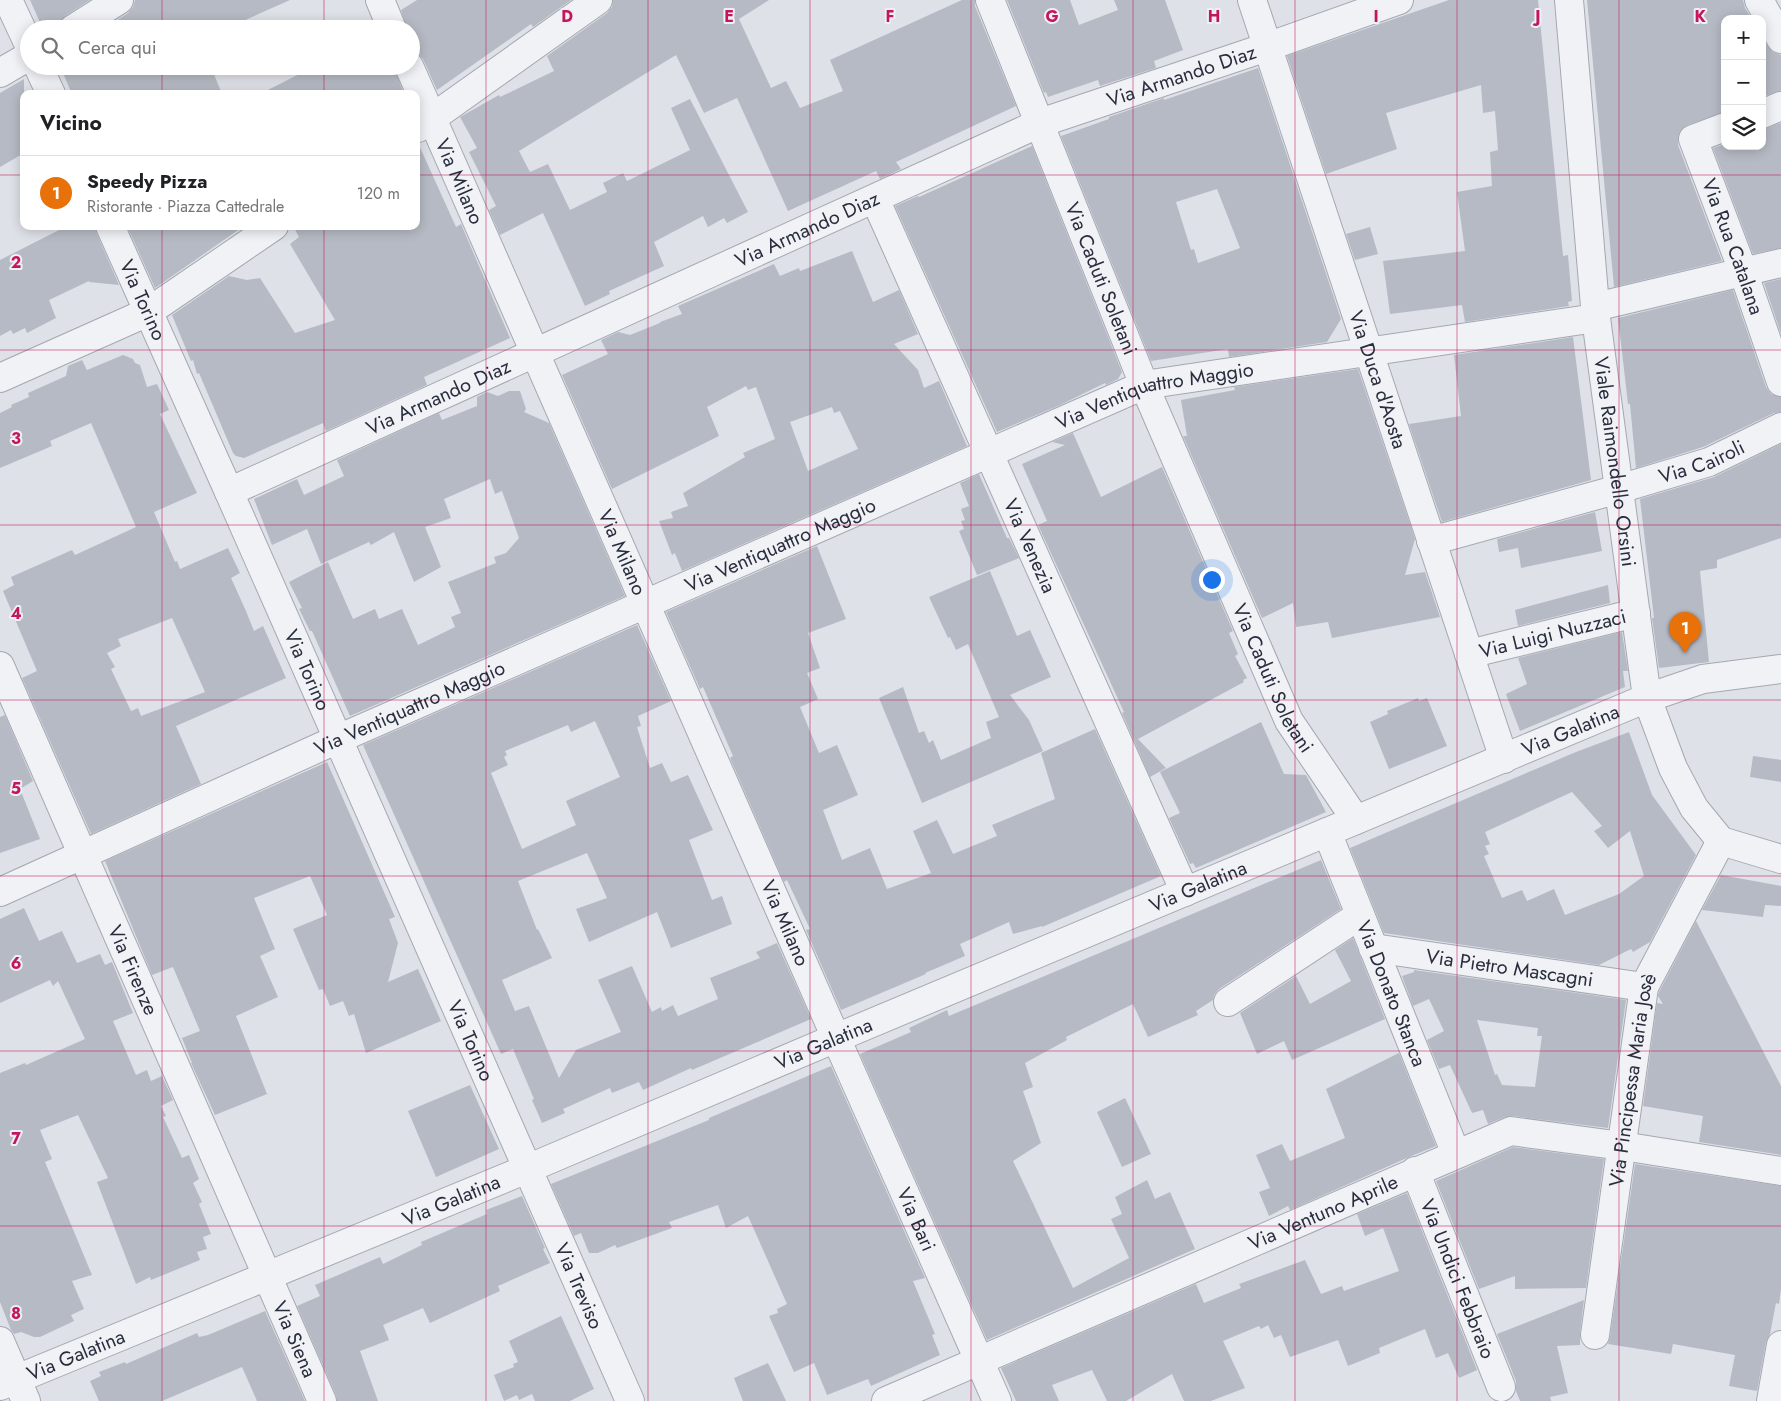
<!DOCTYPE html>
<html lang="it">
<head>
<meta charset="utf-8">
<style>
  :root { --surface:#fff; --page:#f6f6f6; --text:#202124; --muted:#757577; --line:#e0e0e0; --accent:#7c3aed }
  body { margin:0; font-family:Jost,sans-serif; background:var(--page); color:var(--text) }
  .controls { position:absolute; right:15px; top:15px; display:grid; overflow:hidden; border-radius:10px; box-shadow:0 2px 12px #0003 }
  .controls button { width:45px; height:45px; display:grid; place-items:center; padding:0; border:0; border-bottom:1px solid var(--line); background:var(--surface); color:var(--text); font:25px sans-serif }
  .you { position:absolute; left:1211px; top:579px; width:18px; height:18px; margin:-12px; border:4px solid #fff; border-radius:50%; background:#1a73e8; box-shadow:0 0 0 8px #1a73e833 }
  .badge { display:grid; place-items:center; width:32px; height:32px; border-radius:50%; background:var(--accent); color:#fff; font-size:16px; font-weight:700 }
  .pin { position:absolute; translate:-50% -41px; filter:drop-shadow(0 1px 2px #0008) }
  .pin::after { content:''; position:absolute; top:26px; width:18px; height:15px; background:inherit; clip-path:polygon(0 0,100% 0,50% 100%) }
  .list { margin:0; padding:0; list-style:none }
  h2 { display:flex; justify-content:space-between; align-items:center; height:65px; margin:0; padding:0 20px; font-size:21px }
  h2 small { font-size:16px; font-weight:400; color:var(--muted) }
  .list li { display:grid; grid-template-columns:32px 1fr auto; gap:15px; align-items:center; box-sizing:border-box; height:75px; padding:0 20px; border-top:1px solid var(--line) }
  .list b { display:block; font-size:19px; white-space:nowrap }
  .list p { margin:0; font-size:16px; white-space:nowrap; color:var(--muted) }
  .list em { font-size:16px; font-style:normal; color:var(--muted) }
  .icon { flex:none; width:28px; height:28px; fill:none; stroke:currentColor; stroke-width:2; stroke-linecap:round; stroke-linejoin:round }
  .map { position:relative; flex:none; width:1781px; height:1401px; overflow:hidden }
  .search { position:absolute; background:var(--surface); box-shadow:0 2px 12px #0003; left:20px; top:20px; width:400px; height:55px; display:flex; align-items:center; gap:12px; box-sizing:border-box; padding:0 18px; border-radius:28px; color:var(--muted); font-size:19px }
  .panel { position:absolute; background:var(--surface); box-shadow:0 2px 12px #0003; left:20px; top:90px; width:400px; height:140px; border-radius:10px }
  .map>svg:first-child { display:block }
</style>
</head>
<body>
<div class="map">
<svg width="1781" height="1401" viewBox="0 0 1781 1401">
  <rect width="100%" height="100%" fill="#dfe1e8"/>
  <path fill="#b6bac4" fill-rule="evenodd" d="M30,0H90L65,16L59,24L48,29H43Z
    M135,0H290L225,29H104L128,13L133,7Z
    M417,0H571L533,27L531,24L437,90L423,59L419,54L411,51V29H407L401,10Z
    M613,0H769L739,19L771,88L786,81L800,108L843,91L830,60L962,0H975V6L1016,106L896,162L901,169L880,179L876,171L788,211L737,98L704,113L676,55L519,151L530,172L548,164L570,210L607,192L603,183L623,173L627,181L690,150L671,108L690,99L748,212L727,223L724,218L708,227L703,216L654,242L664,266L609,291L610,294L585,306L543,213L500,235L489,210L496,206L469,152L477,148L460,117L499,95L500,97L554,71L547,56L607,13L612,7Z
    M1007,0H1070L1079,25L1118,10L1114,0H1165L1183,50L1154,61L1156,68L1100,86L1098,80L1048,97L1046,92L1044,93Z
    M1449,0H1538L1563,256L1568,255L1572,301L1568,302L1569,306L1465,322L1462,305L1390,314L1383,261L1465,251L1457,192L1492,186L1490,152L1498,150L1495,111L1483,113L1481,85L1386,113L1397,149L1326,174L1287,56Z
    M1587,0H1743L1745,8L1752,19H1725V112L1687,125L1681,130L1678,137V145L1722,261L1614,287Z
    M1762,38L1773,52L1781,55V91L1762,97Z
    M60,66H215L211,67L222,94H72Z
    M315,66H394L404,94H260Z
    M1258,68L1341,319L1327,342L1229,357L1228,349L1151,361L1061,136L1109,119V117L1164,98V100ZM1217,189L1240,248L1198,263L1194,249L1191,250L1176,202Z
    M24,79V153L0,167V93Z
    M1781,123V248L1753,254L1713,148L1725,144V146H1762V129Z
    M416,143H418L456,227L461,224L510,338L424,377L427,385L326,431L323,423L244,458L236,456L233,453L199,373L197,374L193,360L191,361L172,315L229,276L247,280L260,278L295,333L335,320L290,244L299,237L293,226H416Z
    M1032,146L1122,372L1118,379L1106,385L1105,383L1060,405L997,432L895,206L918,196L919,197Z
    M67,226H95L96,232L119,285L89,282V281L49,300L56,318L27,333L25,328L13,334L11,330L0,336V260Z
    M127,226H244L155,288Z
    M1370,227L1378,254L1355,260L1346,234Z
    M852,251L873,302L899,290L918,334L894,344L918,370L924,388L939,381L967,446L682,571L675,553L672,555L659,521L673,518L671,512L688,506L683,493L745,457L743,453L775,439L756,387L748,390L746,386L707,407L719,436L612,489L562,375L608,354L601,340L618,332L630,335L660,323V322L682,314L678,306L774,264L780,276L799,268L800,271ZM832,407L834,413L840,411L858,449L808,471L790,422Z
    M1781,279V334L1764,283Z
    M1733,290L1766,387L1771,394L1781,397V412L1774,413L1703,447L1636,468L1630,404H1628L1618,318Z
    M1573,337L1591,480L1442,522L1409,424L1461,416L1454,355Z
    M123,355L133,359L135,363L140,365L147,387L157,384L169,410L160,414L197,493L154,512L175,562L177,561L180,569L228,548L240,573L231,578L246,611L254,631L263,626L286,678L176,726L201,784L91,834L22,678L37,671L3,591L14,585L11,577L72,550L75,555L136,527L91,423L50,441L52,446L0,468V413L12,407L11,405L29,397L28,393L66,376L68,366L82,360L87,370ZM172,618L205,692L141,716L138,708L131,711L111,669L115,667L107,653L121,646L118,639Z
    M1358,369L1415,539L1405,575L1425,572L1440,617L1332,638L1328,622L1296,627L1293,603L1262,618L1183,436H1187L1181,400L1235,390L1234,387Z
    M509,391H520L526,409L524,412L549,423L625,596L350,716L312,631H310L299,609L302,608L289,582L328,562L353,619L375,609L379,619L402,609L418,645L455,627L451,617L461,613L448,582L496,563L494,557L506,553L519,538L502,491L495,494L490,479L444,499L451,518L425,527L441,567L414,582L394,532L371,545L369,542L321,564L307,529L272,545L254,499L297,479L304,495L344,476L337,460L439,413L442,420L477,406V397L487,392L498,396Z
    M1073,433L1101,497L1162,467L1233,631L1229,633L1238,654L1235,656L1247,678L1243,680L1244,682L1138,739L1166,768L1150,777L1122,713L1124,712L1038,525L1047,521L1022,464L1065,445L1052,442Z
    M1781,444V538L1717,560V568L1700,571L1709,662L1659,668L1652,618H1654L1640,499L1714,477Z
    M979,474L1007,538H1009L1019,558L977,575L959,531L964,529L961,521L965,520L961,509L969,506L960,483Z
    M1595,512L1602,551L1521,568L1518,548L1499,552L1497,539Z
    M817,546L846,619L808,633L820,668L807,673L818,699L800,707L819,753L837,745L858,795L823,810L842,860L870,848L887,889L931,873L913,831L937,820L953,854L997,836L992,825L1055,799L1041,753L1095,729L1161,876L1042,927V926L1013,934L1009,922L960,944L965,956L925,973L926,974L841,1010L806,930L810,929L787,880L784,882L730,758L733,756L703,687L700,689L666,612Z
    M990,571L1017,636L1030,630L1051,677L1010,695L1029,720L1043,751L922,803L879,698L903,687L919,733L924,731L929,743L933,740L941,760L991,738L986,722L999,717L968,644L956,650L950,637L948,638L929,597Z
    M1608,585L1610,603L1518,626L1515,610Z
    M637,625L671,701L638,716L641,726L637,727L650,768L662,763L671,782L688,775L713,830L689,840L712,900L722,896L732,924L671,948L657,912L589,942L576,909L607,898L587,853L518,881L537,930L538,929L552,958L502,980L515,1011L529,1006L559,1078L576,1050L621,1032L598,980L632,966L652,1012L661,1007L662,1011L673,1005L678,1016L718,999L710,978L760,958L756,952L777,943L811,1019L692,1070L691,1068L643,1090L639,1082L612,1093L610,1088L563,1109L565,1113L542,1123L532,1100L534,1099L513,1049L501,1054L363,745ZM595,721L620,777L566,801L576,825L522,849L491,773L508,765L504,757L507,755L505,751L568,725L571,732Z
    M1622,632L1628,671H1623L1625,687L1520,731L1506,694L1527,684L1518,658Z
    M1418,698L1419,701L1427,698L1447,746L1389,769L1370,722L1388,714L1387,711Z
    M5,715L33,781L20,789L40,839L0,853V717Z
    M1261,722L1284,774L1306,775L1326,812L1196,868L1193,863L1190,864L1169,818L1180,813L1160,772Z
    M1629,732L1652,795L1696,855L1650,942L1633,952L1631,949L1599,965L1384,933L1350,848L1576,752ZM1572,792L1602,826L1594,831L1608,848L1630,831L1644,876L1619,894L1565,915L1554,889L1527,901L1522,890L1502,898L1484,856L1489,854L1485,846L1490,844L1485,832Z
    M1753,756L1781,760V782L1750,777Z
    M327,762L395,917L389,919L398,943L388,982L418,969L441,1021L366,1053L354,1014L349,1016L343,1001L330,1006L323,989L319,990L293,929L327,915L310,876L254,898L275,949L260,956L278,997L236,1016L267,1094L215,1115L191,1063H192L182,1038L200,1031L173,967L152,975L105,861Z
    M1321,860L1341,909L1219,989L1214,995L1213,1000L1196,1011L1198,1015L1148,1037L1133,1004L1066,1037L1067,1040L1025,1063L1033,1087L1023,1091L1041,1143L1013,1161L1073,1288L1129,1258L1111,1219L1122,1214L1115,1197L1147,1180L1155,1199L1170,1192L1195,1249L987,1340L860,1054L911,1032L909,1028L947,1010L949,1016Z
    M1721,875L1781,886V906L1765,905L1763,917L1702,910Z
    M24,908L39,941L62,931L77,963L100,954L105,965L112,962L133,1013L113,1021L136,1075L147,1070L151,1081L162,1076L173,1100L161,1106L166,1116L163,1117L182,1158L189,1155L199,1179L193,1183L202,1202L199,1204L211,1234L203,1237L207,1249L197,1252L200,1260L151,1280L150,1277L136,1284L97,1182L108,1178L78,1115L40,1130L52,1159L45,1162L92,1275L72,1281L84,1309L71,1315L74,1321L40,1337H34L21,1332L14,1334L11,1330L0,1302V1073L25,1063L26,1065L85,1039L58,981L53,986L50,980L0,1003V919Z
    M1696,921L1781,1086V1155L1699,1142L1703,1116L1643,1106L1657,1003L1663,1004L1658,996L1659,992Z
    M1353,938L1385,1019L1292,1060L1284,1041L1257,1054L1240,1013L1296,976L1310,1004L1351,981L1335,950Z
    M1414,970L1626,1000L1608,1128L1513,1116L1505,1117L1488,1124L1483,1110L1472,1113L1450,1065L1439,1069L1427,1040L1444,1031L1429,999L1413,1006L1402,976L1414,972ZM1477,1020L1538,1028L1537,1036H1542L1535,1087L1502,1085L1497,1074L1495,1075Z
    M1399,1053L1436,1146L1409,1157L1290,1210L1288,1206L1269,1216L1259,1192L1270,1188L1256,1155L1282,1144L1290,1161L1345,1138L1326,1089Z
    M831,1066L925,1278L913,1281L935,1334L932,1335L940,1355L871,1386L868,1379L827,1395L814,1363L794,1372L769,1316L778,1313L777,1309L787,1304L748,1216L726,1228L718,1205L669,1222L672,1228L617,1248L615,1245L598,1253H589L581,1233L574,1236L551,1184L709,1120V1118Z
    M470,1085L499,1149L436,1177L408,1111Z
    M1125,1098L1151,1154L1122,1167L1097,1112Z
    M1513,1147L1604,1159L1586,1288L1515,1289V1276L1479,1289L1436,1181Z
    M1635,1164L1781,1186V1289L1779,1304L1776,1303L1770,1334L1766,1342L1757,1391L1729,1386L1735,1355L1673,1344L1671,1354L1608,1344L1610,1337Z
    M1407,1193L1477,1370L1459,1378L1448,1353L1436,1358L1425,1329L1379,1348L1380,1353L1348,1366L1338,1340L1290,1357L1281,1335L1274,1338L1268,1325L1261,1329L1259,1326L1223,1341L1245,1388L1211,1401H1184L1172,1374L1126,1401H1107L1092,1370L1052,1385L1059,1401H1016L1001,1368L1196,1284L1204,1303L1241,1288L1239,1284L1305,1260L1321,1294L1342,1286L1344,1291L1399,1271L1383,1228L1365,1236L1357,1214Z
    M522,1196L545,1248L543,1249L550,1263L498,1286L500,1291L430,1323L423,1308L383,1325L389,1340L360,1351L378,1401H337L336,1395L297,1306L320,1296L315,1285L380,1257L383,1264L422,1245L421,1242L487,1214L486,1210Z
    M1584,1300L1580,1333V1345L1557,1346L1568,1393L1550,1397L1551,1401H1520L1516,1391V1381L1497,1334Z
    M265,1311L305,1401H257L242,1367L162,1401H99L90,1381L101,1376L99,1372L125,1362L126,1364L197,1333L199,1337L208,1335Z
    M561,1316L594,1389L570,1401H535L532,1394L519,1400L517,1395L504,1401L494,1375L514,1367L513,1364L518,1362L509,1341Z
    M768,1363L786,1401H743L734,1378Z"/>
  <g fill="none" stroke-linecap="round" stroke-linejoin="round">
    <defs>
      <g id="minor">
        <path d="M8,0L29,45"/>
        <path d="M380,0L392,29"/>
        <path id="s1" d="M990,0L1144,385L1289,721L1356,820"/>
        <path id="s2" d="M1252,0L1504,759"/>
        <path id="s3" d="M1569,0L1596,318L1647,698L1673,768L1694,808L1721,841L1781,859"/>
        <path d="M1759,0L1781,39"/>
        <path d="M73,29L119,0"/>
        <path d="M38,66L51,94"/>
        <path id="s4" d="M409,66L836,1038L997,1401"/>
        <path d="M0,73L29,56"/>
        <path d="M1762,114L1781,106"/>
        <path id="s5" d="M1725,127L1693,139L1743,271L1781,382"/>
        <path d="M418,128L598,0"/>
        <path id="s6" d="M875,199L1185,892"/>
        <path id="s7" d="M110,226L229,492L630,1401"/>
        <path d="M1595,307L1781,263"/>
        <path d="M0,378L148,312L274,226"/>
        <path id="s8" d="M229,492L1040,123L1267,47L1399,0"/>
        <path id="s9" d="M1431,541L1619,489L1709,462L1781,427"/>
        <path id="s10" d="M1469,654L1636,613"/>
        <path id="s11" d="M0,666L322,1401"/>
        <path id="s12" d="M1327,832L1456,1154"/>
        <path id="s13" d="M0,892L338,739L1144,385L1596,318"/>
        <path id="s14" d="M1373,948L1644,987"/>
        <path d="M1228,1002L1360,915"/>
        <path id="s15" d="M1415,1171L1501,1387"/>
        <path id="s16" d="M1595,1335L1644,987L1721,841"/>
        <path d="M0,1341L26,1401"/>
        <path id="s17" d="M0,1386L527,1169L836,1038L1647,698L1703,679L1781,669"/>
        <path id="s18" d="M886,1401L1511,1131L1622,1146L1781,1171"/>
        <path d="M1771,1401L1781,1345"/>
      </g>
    </defs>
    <use href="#minor" stroke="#a4a8b2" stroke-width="30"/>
    <use href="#minor" stroke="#f1f2f6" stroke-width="28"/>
  </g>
  <path fill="none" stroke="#c2185b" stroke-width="1" stroke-opacity="0.55" d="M162,0V29M324,0V29M486,0V1401M648,0V1401M810,0V1401M971,0V1401M1133,0V1401M1295,0V1401M1457,0V1401M1619,0V1401M162,66V94M324,66V94M0,175H24M416,175H1781M162,226V1401M324,226V1401M0,350H1781M0,525H1781M0,700H1781M0,876H1781M0,1051H1781M0,1226H1781"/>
  <g text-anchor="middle" stroke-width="4" stroke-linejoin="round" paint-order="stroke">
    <g font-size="20" fill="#282e3e" stroke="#eef0f5">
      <text dy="7" stroke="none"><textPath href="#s8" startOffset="1040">Via Armando Diaz</textPath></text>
      <text dy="7" stroke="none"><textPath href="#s4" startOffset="126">Via Milano</textPath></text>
      <text dy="7" stroke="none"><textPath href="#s8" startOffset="635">Via Armando Diaz</textPath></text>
      <text dy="7" stroke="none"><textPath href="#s5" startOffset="149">Via Rua Catalana</textPath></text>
      <text dy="7" stroke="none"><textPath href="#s1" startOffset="300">Via Caduti Soletani</textPath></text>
      <text dy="7" stroke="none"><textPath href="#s7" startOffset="81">Via Torino</textPath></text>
      <text dy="7" stroke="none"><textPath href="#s2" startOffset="400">Via Duca d'Aosta</textPath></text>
      <text dy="7" stroke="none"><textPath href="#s8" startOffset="230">Via Armando Diaz</textPath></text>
      <text dy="7" stroke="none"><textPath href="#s13" startOffset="1259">Via Ventiquattro Maggio</textPath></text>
      <text dy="7" stroke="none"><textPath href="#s9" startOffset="282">Via Cairoli</textPath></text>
      <text dy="7" stroke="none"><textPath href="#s3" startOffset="464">Viale Raimondello Orsini</textPath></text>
      <text dy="7" stroke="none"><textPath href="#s13" startOffset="854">Via Ventiquattro Maggio</textPath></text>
      <text dy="7" stroke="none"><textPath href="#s6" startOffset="380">Via Venezia</textPath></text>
      <text dy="7" stroke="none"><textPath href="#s4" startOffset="531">Via Milano</textPath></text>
      <text dy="7" stroke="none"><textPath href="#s10" startOffset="86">Via Luigi Nuzzaci</textPath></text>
      <text dy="7" stroke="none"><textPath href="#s7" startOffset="486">Via Torino</textPath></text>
      <text dy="7" stroke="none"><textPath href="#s1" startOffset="735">Via Caduti Soletani</textPath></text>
      <text dy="7" stroke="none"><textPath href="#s13" startOffset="449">Via Ventiquattro Maggio</textPath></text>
      <text dy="7" stroke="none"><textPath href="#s17" startOffset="1702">Via Galatina</textPath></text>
      <text dy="7" stroke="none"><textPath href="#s17" startOffset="1298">Via Galatina</textPath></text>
      <text dy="7" stroke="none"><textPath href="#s4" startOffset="936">Via Milano</textPath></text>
      <text dy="7" stroke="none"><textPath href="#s14" startOffset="138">Via Pietro Mascagni</textPath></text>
      <text dy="7" stroke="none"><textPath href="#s11" startOffset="332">Via Firenze</textPath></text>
      <text dy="7" stroke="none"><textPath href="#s12" startOffset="174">Via Donato Stanca</textPath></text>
      <text dy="7" stroke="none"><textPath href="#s7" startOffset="891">Via Torino</textPath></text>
      <text dy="7" stroke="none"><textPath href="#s17" startOffset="892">Via Galatina</textPath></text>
      <text dy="7" stroke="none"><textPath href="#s16" startOffset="258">Via Pincipessa Maria Josè</textPath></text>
      <text dy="7" stroke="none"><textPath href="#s17" startOffset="488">Via Galatina</textPath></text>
      <text dy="7" stroke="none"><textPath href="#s18" startOffset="476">Via Ventuno Aprile</textPath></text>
      <text dy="7" stroke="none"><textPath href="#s4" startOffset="1260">Via Bari</textPath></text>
      <text dy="7" stroke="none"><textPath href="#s15" startOffset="116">Via Undici Febbraio</textPath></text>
      <text dy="7" stroke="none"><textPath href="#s7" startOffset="1159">Via Treviso</textPath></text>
      <text dy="7" stroke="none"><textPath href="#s11" startOffset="735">Via Siena</textPath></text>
      <text dy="7" stroke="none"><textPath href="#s17" startOffset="82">Via Galatina</textPath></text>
    </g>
  </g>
  <g font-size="16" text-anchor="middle" font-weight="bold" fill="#c2185b" stroke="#eef0f5" stroke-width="4" stroke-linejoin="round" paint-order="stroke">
    <text x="567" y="22">D</text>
    <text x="729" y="22">E</text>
    <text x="890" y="22">F</text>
    <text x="1052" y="22">G</text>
    <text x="1214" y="22">H</text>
    <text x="1376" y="22">I</text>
    <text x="1538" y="22">J</text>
    <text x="1700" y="22">K</text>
    <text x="16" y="268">2</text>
    <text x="16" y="444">3</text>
    <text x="16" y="619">4</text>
    <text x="16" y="794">5</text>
    <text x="16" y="969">6</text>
    <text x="16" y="1144">7</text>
    <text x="16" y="1319">8</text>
  </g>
</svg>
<div class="controls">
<button>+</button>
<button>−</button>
<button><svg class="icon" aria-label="layers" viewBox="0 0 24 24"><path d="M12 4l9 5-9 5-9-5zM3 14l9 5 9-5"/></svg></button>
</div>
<div class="you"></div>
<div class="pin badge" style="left:1685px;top:653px;background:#e8710a">1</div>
<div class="search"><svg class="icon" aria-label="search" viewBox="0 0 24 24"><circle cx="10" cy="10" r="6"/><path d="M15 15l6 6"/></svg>Cerca qui</div>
<section class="panel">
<h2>Vicino<small></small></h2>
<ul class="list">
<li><span class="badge" style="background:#e8710a">1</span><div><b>Speedy Pizza</b><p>Ristorante · Piazza Cattedrale</p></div><em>120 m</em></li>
</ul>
</section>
</div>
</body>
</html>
